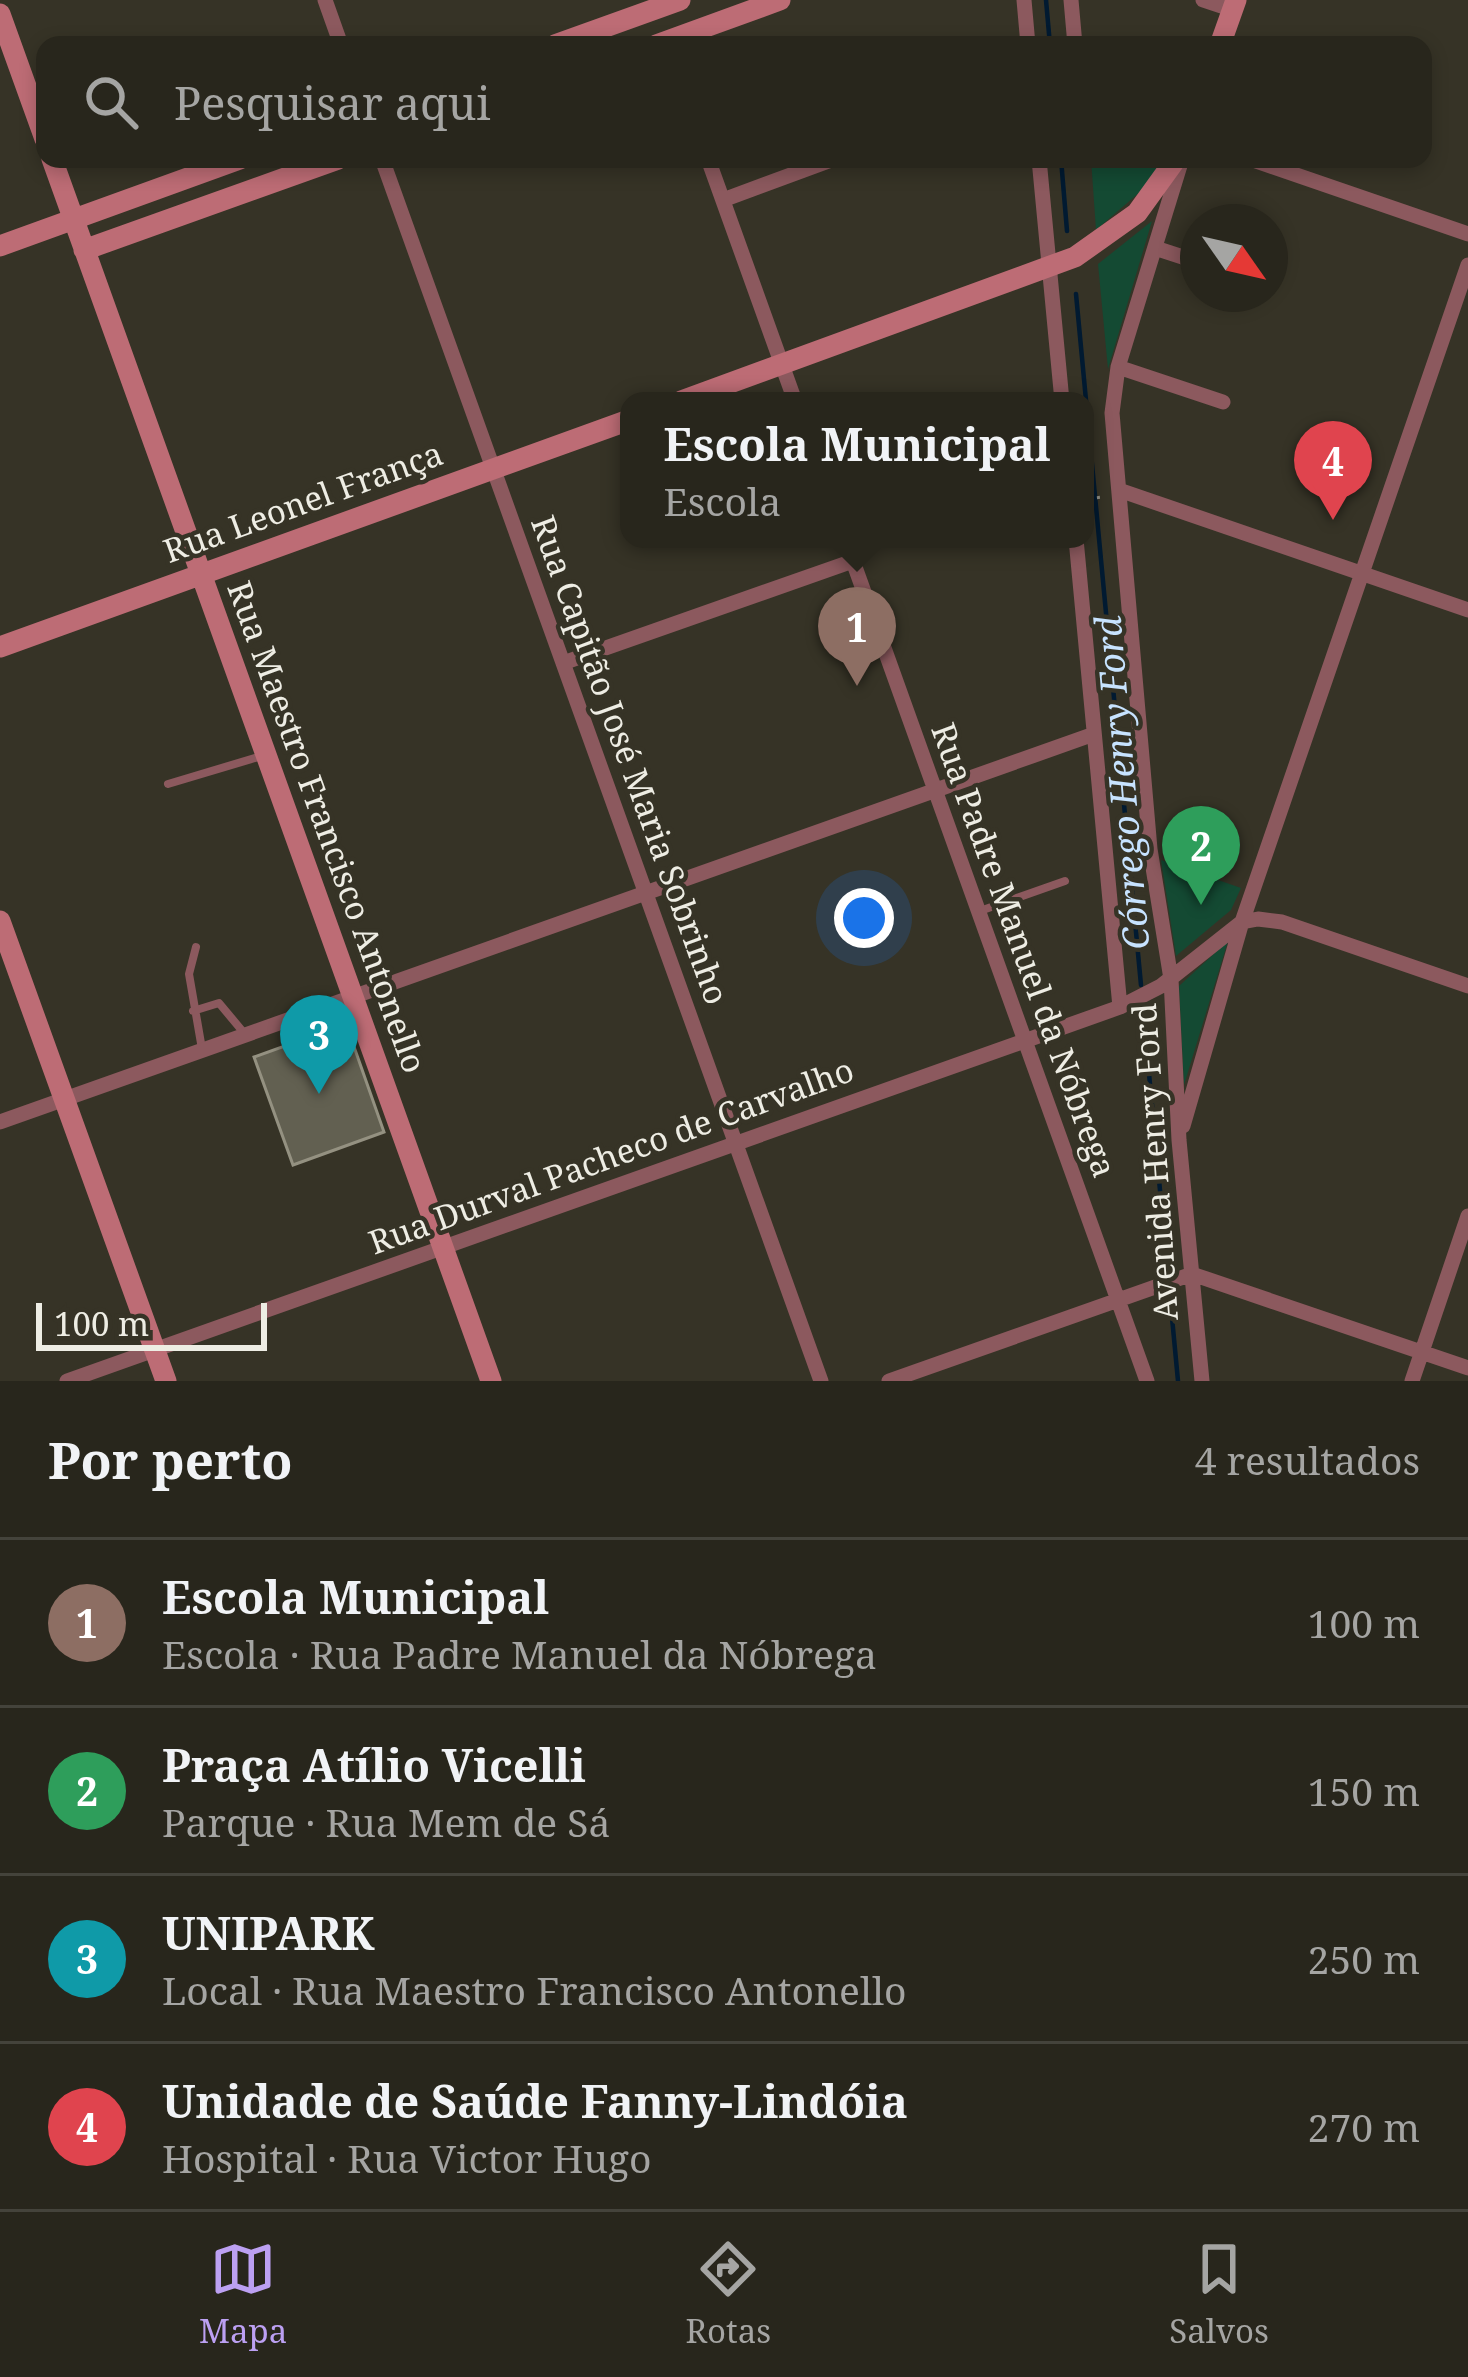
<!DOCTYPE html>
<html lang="pt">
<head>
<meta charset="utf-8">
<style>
  :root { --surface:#28261c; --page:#302e25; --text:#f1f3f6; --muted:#a5a5a3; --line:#44433b; --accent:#bca0f2 }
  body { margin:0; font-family:"Noto Serif",serif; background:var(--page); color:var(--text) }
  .compass { position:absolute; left:1180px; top:204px; width:108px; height:108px; border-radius:50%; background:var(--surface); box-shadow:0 6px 18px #0003; rotate:124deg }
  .scale { position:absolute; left:36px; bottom:30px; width:231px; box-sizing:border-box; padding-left:12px; border:6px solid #eeede4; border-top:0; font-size:33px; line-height:42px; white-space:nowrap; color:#eeede4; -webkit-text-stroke:9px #363326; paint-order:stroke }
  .you { position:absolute; left:864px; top:918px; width:42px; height:42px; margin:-30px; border:9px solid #fff; border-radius:50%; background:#1a73e8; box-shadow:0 0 0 18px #1a73e833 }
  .badge { display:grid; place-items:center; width:78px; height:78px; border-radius:50%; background:var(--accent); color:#fff; font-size:39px; font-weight:700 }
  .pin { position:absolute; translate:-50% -99px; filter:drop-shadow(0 3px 6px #0008) }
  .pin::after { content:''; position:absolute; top:63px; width:42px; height:36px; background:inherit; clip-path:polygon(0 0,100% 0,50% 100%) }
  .popup { position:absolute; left:620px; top:392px; width:474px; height:156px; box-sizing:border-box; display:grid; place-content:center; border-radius:24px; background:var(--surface); filter:drop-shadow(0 3px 9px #0005); font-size:39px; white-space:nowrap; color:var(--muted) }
  .popup b { font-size:45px; color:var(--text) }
  .popup::after { content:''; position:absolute; left:50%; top:100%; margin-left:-24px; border:24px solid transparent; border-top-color:var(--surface) }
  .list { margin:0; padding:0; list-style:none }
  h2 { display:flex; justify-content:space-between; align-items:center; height:156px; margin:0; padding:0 48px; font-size:51px }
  h2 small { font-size:39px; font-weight:400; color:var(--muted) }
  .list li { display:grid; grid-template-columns:78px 1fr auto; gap:36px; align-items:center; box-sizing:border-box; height:168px; padding:0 48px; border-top:3px solid var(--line) }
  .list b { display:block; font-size:45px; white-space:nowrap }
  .list p { margin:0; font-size:39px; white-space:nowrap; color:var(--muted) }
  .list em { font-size:39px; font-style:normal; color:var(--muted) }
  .icon { flex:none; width:66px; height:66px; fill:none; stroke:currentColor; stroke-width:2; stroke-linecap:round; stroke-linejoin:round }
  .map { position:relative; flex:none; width:1468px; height:1381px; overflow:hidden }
  .search { position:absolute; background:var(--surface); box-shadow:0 6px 18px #0003; left:36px; right:36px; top:36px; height:132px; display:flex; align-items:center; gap:30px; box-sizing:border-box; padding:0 42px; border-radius:24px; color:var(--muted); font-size:45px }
  .sheet { height:828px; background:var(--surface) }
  nav { display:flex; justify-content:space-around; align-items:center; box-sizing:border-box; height:168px; border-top:3px solid var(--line); background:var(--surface); font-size:33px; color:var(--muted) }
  nav a { display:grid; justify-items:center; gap:6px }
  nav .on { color:var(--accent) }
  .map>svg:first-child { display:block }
</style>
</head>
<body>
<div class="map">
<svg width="1468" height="1381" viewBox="0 0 1468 1381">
  <rect width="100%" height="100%" fill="#363326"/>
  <path fill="#144a33" d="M1091,159H1165L1141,191L1096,230Z
    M1152,221L1108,369L1098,264Z
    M1161,860L1241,888L1231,910L1176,956Z
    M1228,941L1184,1085L1179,986Z"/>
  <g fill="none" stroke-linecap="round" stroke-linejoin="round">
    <path stroke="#011a31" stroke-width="4.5" d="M1046,0L1050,45
      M1061,159L1067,231
      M1076,294L1141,985
      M1143,1010L1178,1381"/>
  </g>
  <path fill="#626051" stroke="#949181" stroke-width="3" d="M346,1024L384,1132L293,1165L254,1057Z"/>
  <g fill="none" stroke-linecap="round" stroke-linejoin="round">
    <path stroke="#929085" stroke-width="3" stroke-dasharray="3 9" stroke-linecap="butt" d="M1085,499L1103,497"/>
    <path stroke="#8c595e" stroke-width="8" d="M168,784L265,755
      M980,911L1065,881
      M196,947L189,974L202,1049
      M193,1011L219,1003L244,1033"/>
    <path stroke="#8c595e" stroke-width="15" d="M325,0L341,45
      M1024,0L1028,45
      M1071,0L1075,45
      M1203,0L1233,10
      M382,159L821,1381
      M708,159L795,401
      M1039,159L1062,401
      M1182,159L1118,367L1112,413L1150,849L1171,979L1179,1140L1202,1381
      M1250,159L1468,234
      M723,200L834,159
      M1155,248L1198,262
      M1118,367L1223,402
      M1119,490L1468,610
      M845,539L1147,1381
      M1076,539L1120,1007
      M563,663L853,561
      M0,1122L1094,734
      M1183,1126L1242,922L1468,265
      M67,1381L1120,1007L1161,986L1242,922L1258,919L1282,922L1468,986
      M889,1381L1192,1274L1468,1368
      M1412,1381L1468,1216"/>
    <path stroke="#bd6c75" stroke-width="21" d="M0,14L45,139
      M555,45L680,0
      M656,45L780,0
      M1220,45L1236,0
      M52,159L491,1381
      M0,246L240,159
      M84,250L338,159
      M681,401L1075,257L1137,213L1176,159
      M0,647L629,420
      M0,921L166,1381"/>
  </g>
  <g text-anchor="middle" stroke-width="9" stroke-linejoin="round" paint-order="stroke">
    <g font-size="33" fill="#eeede4" stroke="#363326">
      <text transform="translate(303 502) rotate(-20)" y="12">Rua Leonel França</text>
      <text transform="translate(630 760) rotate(70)" y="12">Rua Capitão José Maria Sobrinho</text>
      <text transform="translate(327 827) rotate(70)" y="12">Rua Maestro Francisco Antonello</text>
      <text transform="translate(1024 950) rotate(70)" y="12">Rua Padre Manuel da Nóbrega</text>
      <text transform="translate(611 1156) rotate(-20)" y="12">Rua Durval Pacheco de Carvalho</text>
      <text transform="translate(1155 1162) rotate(-94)" y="12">Avenida Henry Ford</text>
    </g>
    <g font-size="36" font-style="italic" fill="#c7e3ff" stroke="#363326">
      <text transform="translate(1122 783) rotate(-95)" y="13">Córrego Henry Ford</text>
    </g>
  </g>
</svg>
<svg class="compass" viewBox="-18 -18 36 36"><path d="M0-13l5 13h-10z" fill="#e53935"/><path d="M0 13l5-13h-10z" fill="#a5a5a3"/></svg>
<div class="scale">100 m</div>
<div class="you"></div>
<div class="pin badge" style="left:857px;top:686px;background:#8d6e63">1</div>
<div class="popup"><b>Escola Municipal</b>Escola</div>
<div class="pin badge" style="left:1201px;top:905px;background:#2e9e5b">2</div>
<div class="pin badge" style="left:319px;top:1094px;background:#0f9aa8">3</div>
<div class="pin badge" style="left:1333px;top:520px;background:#e0444e">4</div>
<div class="search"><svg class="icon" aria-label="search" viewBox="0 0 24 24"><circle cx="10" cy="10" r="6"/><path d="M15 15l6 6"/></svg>Pesquisar aqui</div>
</div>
<section class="sheet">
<h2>Por perto<small>4 resultados</small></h2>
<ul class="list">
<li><span class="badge" style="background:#8d6e63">1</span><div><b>Escola Municipal</b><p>Escola · Rua Padre Manuel da Nóbrega</p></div><em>100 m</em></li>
<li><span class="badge" style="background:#2e9e5b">2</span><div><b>Praça Atílio Vicelli</b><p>Parque · Rua Mem de Sá</p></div><em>150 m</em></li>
<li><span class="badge" style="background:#0f9aa8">3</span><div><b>UNIPARK</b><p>Local · Rua Maestro Francisco Antonello</p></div><em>250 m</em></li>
<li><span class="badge" style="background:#e0444e">4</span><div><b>Unidade de Saúde Fanny-Lindóia</b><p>Hospital · Rua Victor Hugo</p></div><em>270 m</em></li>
</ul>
</section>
<nav>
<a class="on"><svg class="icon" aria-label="map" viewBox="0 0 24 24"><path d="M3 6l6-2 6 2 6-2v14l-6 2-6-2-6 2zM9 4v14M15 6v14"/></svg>Mapa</a>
<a><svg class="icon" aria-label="directions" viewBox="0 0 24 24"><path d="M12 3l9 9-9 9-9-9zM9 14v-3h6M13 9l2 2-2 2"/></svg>Rotas</a>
<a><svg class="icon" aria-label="saved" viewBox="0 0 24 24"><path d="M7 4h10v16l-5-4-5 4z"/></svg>Salvos</a>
</nav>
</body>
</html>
